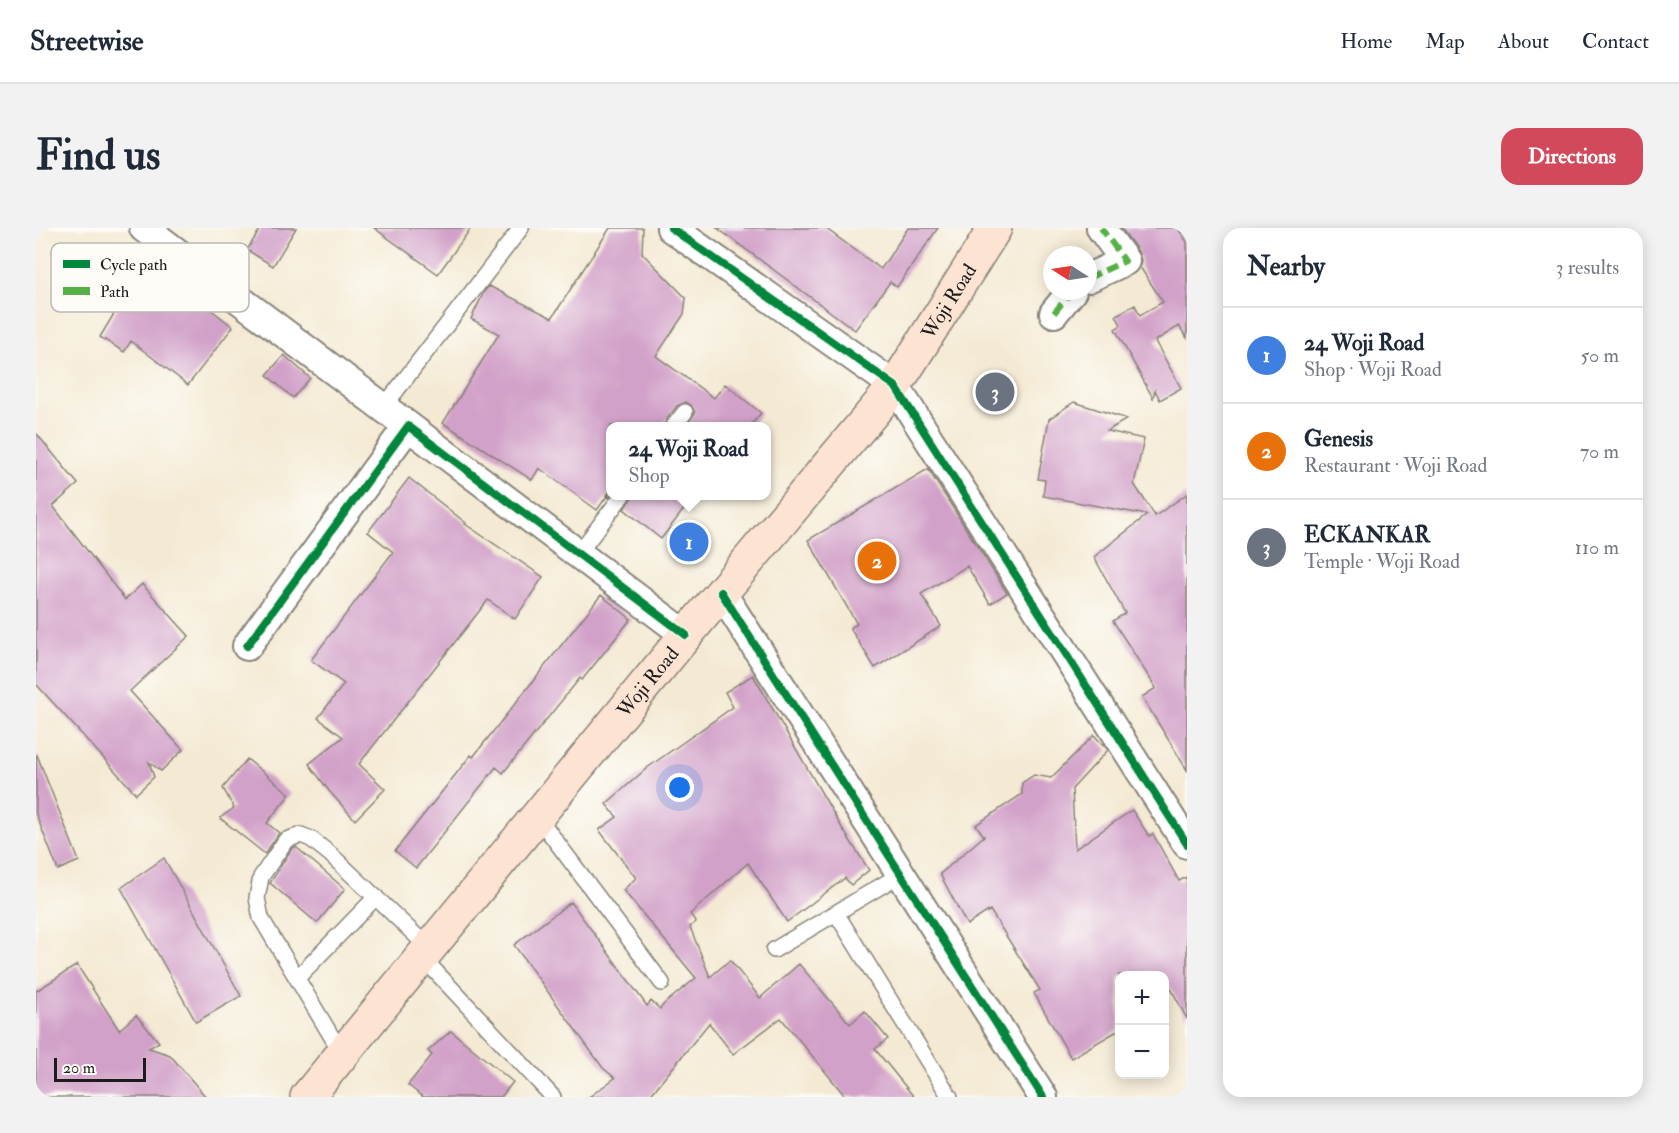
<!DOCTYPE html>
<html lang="en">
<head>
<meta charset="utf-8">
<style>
  :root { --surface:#fff; --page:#f2f2f3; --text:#1f2937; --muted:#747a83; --line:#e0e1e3; --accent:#d1495b }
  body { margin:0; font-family:"IM FELL Double Pica",serif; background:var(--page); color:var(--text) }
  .controls { position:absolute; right:18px; bottom:18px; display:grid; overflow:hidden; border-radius:12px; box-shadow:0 3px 15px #0003 }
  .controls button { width:54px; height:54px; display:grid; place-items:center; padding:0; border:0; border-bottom:2px solid var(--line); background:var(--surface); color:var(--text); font:30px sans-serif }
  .compass { position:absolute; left:1007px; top:18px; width:54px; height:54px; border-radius:50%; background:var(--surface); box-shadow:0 3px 15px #0003; rotate:282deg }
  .scale { position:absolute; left:18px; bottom:15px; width:92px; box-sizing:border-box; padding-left:6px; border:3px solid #1c1c1c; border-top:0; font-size:16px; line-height:21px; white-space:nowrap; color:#1c1c1c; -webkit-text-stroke:4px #fdfcf7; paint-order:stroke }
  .you { position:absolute; left:644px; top:560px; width:21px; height:21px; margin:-15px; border:4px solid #fff; border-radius:50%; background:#1a73e8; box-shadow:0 0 0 9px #1a73e833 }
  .badge { display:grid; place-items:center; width:39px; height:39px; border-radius:50%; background:var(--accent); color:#fff; font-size:20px; font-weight:700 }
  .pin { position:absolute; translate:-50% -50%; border:3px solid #fff; box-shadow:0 2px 6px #0006 }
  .popup { position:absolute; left:570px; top:194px; width:165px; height:78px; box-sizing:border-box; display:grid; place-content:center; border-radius:12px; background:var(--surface); filter:drop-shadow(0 2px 4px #0005); font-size:20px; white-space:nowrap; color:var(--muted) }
  .popup b { font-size:22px; color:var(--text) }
  .popup::after { content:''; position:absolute; left:50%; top:100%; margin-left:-12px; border:12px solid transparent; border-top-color:var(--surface) }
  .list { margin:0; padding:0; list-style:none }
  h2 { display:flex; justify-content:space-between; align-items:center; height:78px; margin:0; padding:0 24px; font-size:26px }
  h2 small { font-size:20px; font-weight:400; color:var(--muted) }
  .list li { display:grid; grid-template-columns:39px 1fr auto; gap:18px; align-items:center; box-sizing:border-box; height:96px; padding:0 24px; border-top:2px solid var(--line) }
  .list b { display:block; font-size:22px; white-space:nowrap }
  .list p { margin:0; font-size:20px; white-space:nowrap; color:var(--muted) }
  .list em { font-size:20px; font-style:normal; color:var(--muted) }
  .map { position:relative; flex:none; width:1151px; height:869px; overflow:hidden; border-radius:18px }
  header { display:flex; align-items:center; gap:36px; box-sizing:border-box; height:84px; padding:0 30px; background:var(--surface); border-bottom:2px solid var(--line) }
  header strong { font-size:28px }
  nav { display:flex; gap:33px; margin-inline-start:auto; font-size:21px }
  .intro { display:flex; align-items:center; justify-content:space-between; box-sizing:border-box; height:144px; padding:0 36px }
  h1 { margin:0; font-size:42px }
  .button { padding:15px 27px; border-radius:18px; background:var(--accent); color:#fff; font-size:21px; font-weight:700 }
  main { display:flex; gap:36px; padding:0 36px }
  aside { flex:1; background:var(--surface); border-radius:18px; box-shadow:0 3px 15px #0003 }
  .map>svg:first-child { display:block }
</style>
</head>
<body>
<header>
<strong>Streetwise</strong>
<nav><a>Home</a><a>Map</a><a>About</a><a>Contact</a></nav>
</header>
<div class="intro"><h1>Find us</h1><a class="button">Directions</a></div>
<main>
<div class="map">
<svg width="1151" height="869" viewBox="0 0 1151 869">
  <rect width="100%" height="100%" fill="#fdfcf7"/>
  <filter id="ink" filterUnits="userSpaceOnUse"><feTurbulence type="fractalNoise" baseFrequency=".0167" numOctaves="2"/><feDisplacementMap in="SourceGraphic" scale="12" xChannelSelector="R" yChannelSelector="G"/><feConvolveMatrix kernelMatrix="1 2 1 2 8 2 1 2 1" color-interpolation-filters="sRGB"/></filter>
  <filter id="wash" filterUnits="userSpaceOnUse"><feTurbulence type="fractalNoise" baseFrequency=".008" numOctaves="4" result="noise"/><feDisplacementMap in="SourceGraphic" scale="24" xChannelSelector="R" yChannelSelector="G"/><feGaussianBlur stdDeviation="1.35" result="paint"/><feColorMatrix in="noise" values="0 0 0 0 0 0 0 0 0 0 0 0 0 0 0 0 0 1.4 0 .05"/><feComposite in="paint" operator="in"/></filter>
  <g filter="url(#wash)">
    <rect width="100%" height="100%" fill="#f4ead4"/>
    <g id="blocks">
      <path fill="#d2a1c9" d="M225,0H260L237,38L211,22Z
        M338,0H435L402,46Z
        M574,0H607L606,25L650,70L648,86L620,128L678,170L689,156L725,185L714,198H650L659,185L655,177L650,174L641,178L630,192L628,198H575V262L571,267H574L573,269L571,268L561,282L503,240L496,252L407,195L463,106L435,91L448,64L453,58L516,90Z
        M681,0H789L845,41L872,0H902L861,59L854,54L819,102Z
        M1085,0H1142L1151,14V110L1143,98L1119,113L1145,160L1124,172L1119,162L1117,170L1079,101L1085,97L1080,87L1099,77L1104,87L1127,74L1104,39L1105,32L1102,23Z
        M103,44L144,70L150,62L197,99L152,157L95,113L88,124L64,109Z
        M248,127L274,150L257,170L231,147Z
        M1038,174L1091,191L1071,203L1108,211L1098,256L1119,288L1151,266V542L1106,469L1120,460L1077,393L1089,385L1058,329L1111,287L1007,268L1009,252L1002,251L1013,191Z
        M0,205L42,256L17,278L89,372L106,356L153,408L94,463L147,522L125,543L113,534L118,549L100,566L0,456Z
        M892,241L971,365L954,376L931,338L885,366L905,398L839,440L814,400L821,396L772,312Z
        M373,250L430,295L429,296L507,349L479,391L452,372L323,536L349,561L319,592L293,563L273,536L307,509L282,490L308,456L275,432L357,324L332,304Z
        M596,267H659L625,311L588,281L594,273Z
        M565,367L595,391L546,452L544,450L467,545L460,539L380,640L359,623L435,527L437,529Z
        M717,447L806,600L833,642L815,657L809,650L751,694L712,635L654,686L660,694L654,699L674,749L694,732L724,770L763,736L814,796L829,783L852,811L839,821L878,869H810L745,790L697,826L673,795L613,869H553L579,850L567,840L478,717L535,674L611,778L615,773L624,781L628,776L660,750L587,662L600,650L563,602L581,589L570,576L611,540L697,479L689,464Z
        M1058,507L1072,522L1036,561L1039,621L1096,582L1113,608L1117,606L1143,653L1151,649V791L1128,747H1083V802L1035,830L998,765L1004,762L954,682L931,697L904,646L948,608L940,597L986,566V555L998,547L1015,550Z
        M1,527L43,633L22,642L0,586V528Z
        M211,531L254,566L231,595L243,605L229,626L184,590L198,580L187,560Z
        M260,619L309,661L281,695L234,655L256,620Z
        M128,630L205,768L160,794L85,660Z
        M41,737L83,802L100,787L123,814L113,820L134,827L170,869H0V763Z
        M415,803L477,854L465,869H387L372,857L396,827L392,823Z"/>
    </g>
  </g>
  <g filter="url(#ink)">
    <use href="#blocks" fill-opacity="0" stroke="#888378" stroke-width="1.5"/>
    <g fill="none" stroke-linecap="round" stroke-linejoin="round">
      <defs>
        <path id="lane" d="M347,180L485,0
          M638,198L649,184
          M542,326L586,268
          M501,588L626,755
          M800,685L914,869
          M738,722L865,646
          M386,729L517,869
          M261,750L340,669
          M306,826L225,690L221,670L225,649L250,612L265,607L275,611L294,626L393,720"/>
        <path id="street" d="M108,0L372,198
          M635,0L859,158L1151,616
          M1052,50L1089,33L1065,0
          M1018,85L1036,63
          M685,364L1007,869
          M211,418L372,198L650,407"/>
        <g id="secondary">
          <path id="s1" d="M271,869L650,407L859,158L959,0"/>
        </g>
      </defs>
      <use href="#lane" stroke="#888378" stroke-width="18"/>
      <use href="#street" stroke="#888378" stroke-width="32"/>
      <use href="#secondary" stroke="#888378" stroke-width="36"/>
      <use href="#lane" stroke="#fff" stroke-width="15"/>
      <use href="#street" stroke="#fff" stroke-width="28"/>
      <use href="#secondary" stroke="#fde3d1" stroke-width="33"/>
      <path stroke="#55b145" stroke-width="6" stroke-dasharray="12 6" stroke-linecap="butt" d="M1052,50L1089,33L1065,0
        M1018,85L1036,63"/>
      <defs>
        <path id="cycleway" d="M635,0L859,158L1151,616
          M685,364L1007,869
          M211,418L372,198L650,407"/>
      </defs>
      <use href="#cycleway" stroke="#fdfcf7" stroke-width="11"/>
      <use href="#cycleway" stroke="#00873e" stroke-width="8"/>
    </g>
  </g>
  <g text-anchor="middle" stroke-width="4.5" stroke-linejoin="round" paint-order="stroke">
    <g font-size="20" fill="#1c1c1c" stroke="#fdfcf7">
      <text dy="7" stroke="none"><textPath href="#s1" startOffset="1023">Woji Road</textPath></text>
      <text dy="7" stroke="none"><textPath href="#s1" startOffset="537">Woji Road</textPath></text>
    </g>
  </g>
  <rect x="15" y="15" width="198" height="69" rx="9" fill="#fdfcf7" stroke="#bab9b5" stroke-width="1.5"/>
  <rect x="27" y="32" width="27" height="8" fill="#00873e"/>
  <rect x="27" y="59" width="27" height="8" fill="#55b145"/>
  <g font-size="16" fill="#1c1c1c">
    <text x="64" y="42">Cycle path</text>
    <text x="64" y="69">Path</text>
  </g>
</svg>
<div class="controls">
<button>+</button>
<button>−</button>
</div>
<svg class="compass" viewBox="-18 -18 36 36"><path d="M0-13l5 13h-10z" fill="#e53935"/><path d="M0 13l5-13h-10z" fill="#747a83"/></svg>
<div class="scale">20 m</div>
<div class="you"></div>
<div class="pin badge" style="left:653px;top:314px;background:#3f7fe0">1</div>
<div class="popup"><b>24 Woji Road</b>Shop</div>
<div class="pin badge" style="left:841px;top:333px;background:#e8710a">2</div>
<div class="pin badge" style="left:959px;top:164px;background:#6b7280">3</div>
</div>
<aside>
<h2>Nearby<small>3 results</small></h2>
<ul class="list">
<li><span class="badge" style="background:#3f7fe0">1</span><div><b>24 Woji Road</b><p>Shop · Woji Road</p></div><em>50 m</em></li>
<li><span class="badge" style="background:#e8710a">2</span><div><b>Genesis</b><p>Restaurant · Woji Road</p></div><em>70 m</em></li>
<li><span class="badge" style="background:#6b7280">3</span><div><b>ECKANKAR</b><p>Temple · Woji Road</p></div><em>110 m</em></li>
</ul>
</aside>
</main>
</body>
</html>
